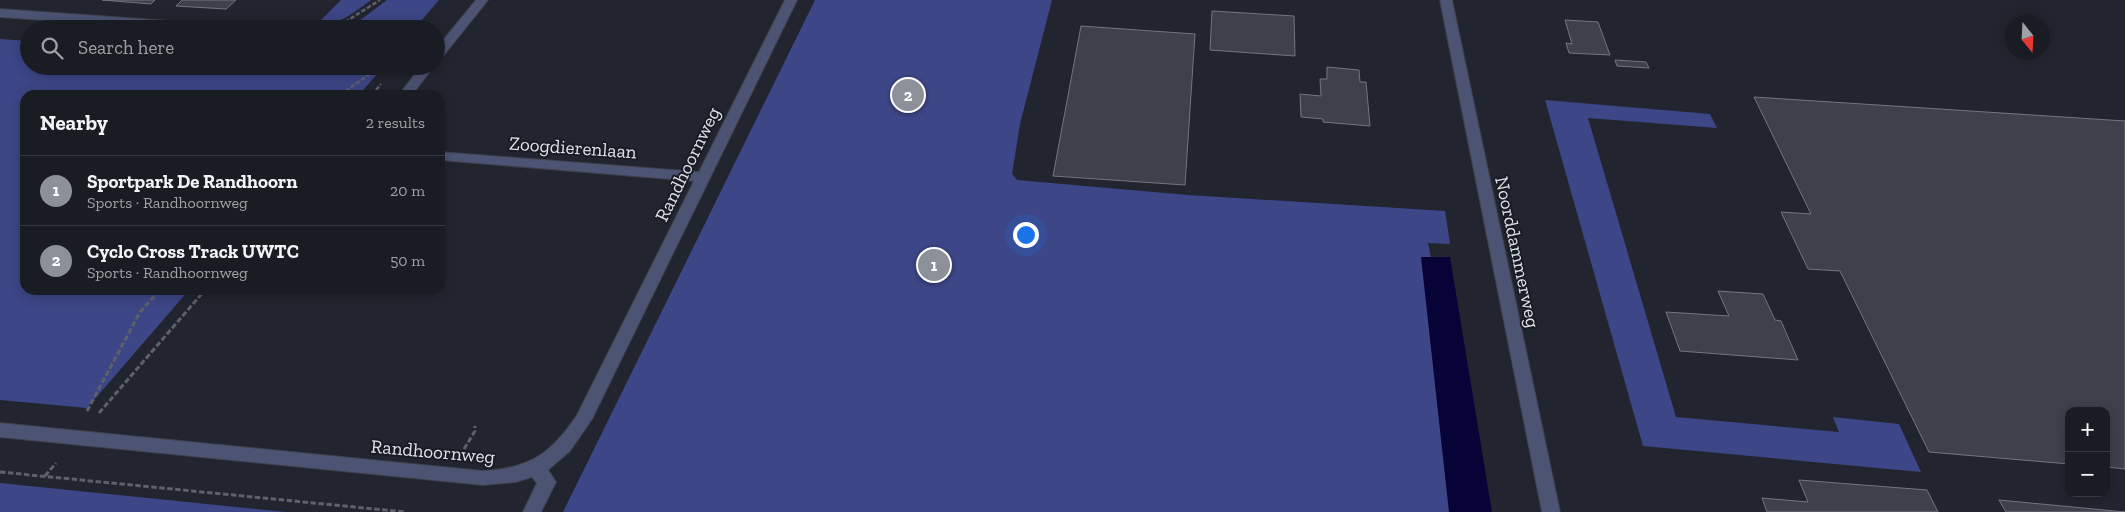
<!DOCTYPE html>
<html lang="en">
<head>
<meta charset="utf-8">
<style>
  :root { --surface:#1a1c23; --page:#272930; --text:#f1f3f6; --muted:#9fa1a6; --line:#383a41; --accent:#8c9099 }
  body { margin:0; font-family:"Zilla Slab",serif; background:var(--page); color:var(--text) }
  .controls { position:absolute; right:15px; bottom:15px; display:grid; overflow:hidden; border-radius:10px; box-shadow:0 2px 12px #0003 }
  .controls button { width:45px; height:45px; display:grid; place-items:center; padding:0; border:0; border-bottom:1px solid var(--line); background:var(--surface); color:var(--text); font:25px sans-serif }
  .compass { position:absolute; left:2005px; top:15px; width:45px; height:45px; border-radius:50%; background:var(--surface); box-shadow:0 2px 12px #0003; rotate:162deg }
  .you { position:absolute; left:1025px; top:234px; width:18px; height:18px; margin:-12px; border:4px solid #fff; border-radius:50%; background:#1a73e8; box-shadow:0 0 0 8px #1a73e833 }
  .badge { display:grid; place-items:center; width:32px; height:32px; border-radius:50%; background:var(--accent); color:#fff; font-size:16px; font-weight:700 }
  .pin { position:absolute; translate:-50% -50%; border:2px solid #fff; box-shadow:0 1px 5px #0006 }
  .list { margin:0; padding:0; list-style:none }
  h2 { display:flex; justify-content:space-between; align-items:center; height:65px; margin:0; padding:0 20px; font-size:21px }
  h2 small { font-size:16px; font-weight:400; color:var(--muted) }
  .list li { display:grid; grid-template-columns:32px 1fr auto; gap:15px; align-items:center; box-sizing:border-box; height:70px; padding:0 20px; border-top:1px solid var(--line) }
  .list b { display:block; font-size:19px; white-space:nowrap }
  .list p { margin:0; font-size:16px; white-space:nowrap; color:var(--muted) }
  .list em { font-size:16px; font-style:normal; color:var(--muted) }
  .icon { flex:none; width:28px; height:28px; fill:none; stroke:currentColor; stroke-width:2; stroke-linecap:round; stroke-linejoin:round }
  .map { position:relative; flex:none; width:2125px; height:512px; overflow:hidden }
  .search { position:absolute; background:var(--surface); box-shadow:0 2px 12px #0003; left:20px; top:20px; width:425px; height:55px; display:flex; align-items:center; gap:12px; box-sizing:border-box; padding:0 18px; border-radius:28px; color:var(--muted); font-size:19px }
  .panel { position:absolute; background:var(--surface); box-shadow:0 2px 12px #0003; left:20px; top:90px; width:425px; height:205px; border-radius:15px }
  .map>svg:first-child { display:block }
</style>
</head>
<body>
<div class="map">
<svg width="2125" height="512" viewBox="0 0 2125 512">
  <rect width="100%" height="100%" fill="#22252f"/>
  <path fill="#3d4686" d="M341,0H371C355,12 336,27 315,26Z
    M387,0H439L414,29L351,27Z
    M815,0H1052L1020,124L1012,174L1017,180L1188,195L1445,211L1450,244L1428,243L1437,287L1470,512H563Z
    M0,39L29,41V66H384L359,95H25V290H189L87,408L0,400Z
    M1545,100L1710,114L1717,128L1588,118L1676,417L1839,432L1833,417L1899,424L1921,472L1643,446Z
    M0,483L286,512H0Z"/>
  <path fill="#080337" d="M1421,257H1450L1492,512H1449Z"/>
  <path fill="#3e414c" stroke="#727582" d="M102,0H155L151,4Z
    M182,0H236L226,9L176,6Z
    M1212,11L1294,16L1295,56L1210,50Z
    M1565,20L1598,22L1610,55L1569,53L1566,43L1572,44Z
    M1081,26L1195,34L1185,185L1053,176Z
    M1615,60L1646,62L1649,68L1617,66Z
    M1327,67L1359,70L1360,82H1366L1370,126L1323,122V119L1301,117L1300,94L1321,96L1320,79H1327Z
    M1754,97L2125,121V469L2106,467V411H2069V464L1929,452L1840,271L1808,269L1781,212L1811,214Z
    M1718,291L1763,294L1775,320L1781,321L1798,360L1680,351L1666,312L1729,316Z
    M1799,480L1927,490L1938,512H1767L1762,498L1808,502Z
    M1999,500L2125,512H2006Z"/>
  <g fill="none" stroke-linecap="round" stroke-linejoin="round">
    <defs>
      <path id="minor" d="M476,0H488L440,60L436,61V49Z
        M785,0H797L592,419L570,451L548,470L556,482L541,512H523L537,483L532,477L516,482L483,485L0,437V423L483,471C530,468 551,454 577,415L694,181L440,160V152L699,172Z
        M1440,0H1452L1560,512H1542Z
        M0,9L227,25L233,29H172L0,17Z
        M421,66H434L412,95H399Z"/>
    </defs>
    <use href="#minor" stroke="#3d3f49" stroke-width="2"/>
    <path stroke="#5e616a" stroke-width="2.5" stroke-dasharray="4.5 2" stroke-linecap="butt" d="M334,29L380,0
      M340,95L381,66
      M372,95L381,84"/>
    <path stroke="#5e616a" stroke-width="3" stroke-dasharray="5.5 2.5" stroke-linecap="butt" d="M87,411L140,312L160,290
      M99,413L205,290
      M464,449L475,431V426
      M0,472L405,512
      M45,476L56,463"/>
    <use href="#minor" fill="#4c5373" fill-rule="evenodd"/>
  </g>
  <g text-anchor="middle" stroke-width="4" stroke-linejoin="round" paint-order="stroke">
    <g font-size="19" fill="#e0e2e9" stroke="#191b25">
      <text transform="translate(573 147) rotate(4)" y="7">Zoogdierenlaan</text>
      <text transform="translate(687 164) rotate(-64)" y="7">Randhoornweg</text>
      <text transform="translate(1518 252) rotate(78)" y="7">Noorddammerweg</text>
      <text transform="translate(433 451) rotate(5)" y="7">Randhoornweg</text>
    </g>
  </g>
</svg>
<div class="controls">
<button>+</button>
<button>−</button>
</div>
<svg class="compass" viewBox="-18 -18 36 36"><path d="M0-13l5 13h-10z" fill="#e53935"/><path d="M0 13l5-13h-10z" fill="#9fa1a6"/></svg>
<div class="you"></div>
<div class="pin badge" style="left:934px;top:265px">1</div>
<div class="pin badge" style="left:908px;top:95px">2</div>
<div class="search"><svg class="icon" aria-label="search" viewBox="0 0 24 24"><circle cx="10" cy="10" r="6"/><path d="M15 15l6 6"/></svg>Search here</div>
<section class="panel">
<h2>Nearby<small>2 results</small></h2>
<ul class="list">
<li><span class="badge">1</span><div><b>Sportpark De Randhoorn</b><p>Sports · Randhoornweg</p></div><em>20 m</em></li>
<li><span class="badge">2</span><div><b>Cyclo Cross Track UWTC</b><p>Sports · Randhoornweg</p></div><em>50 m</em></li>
</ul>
</section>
</div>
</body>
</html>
